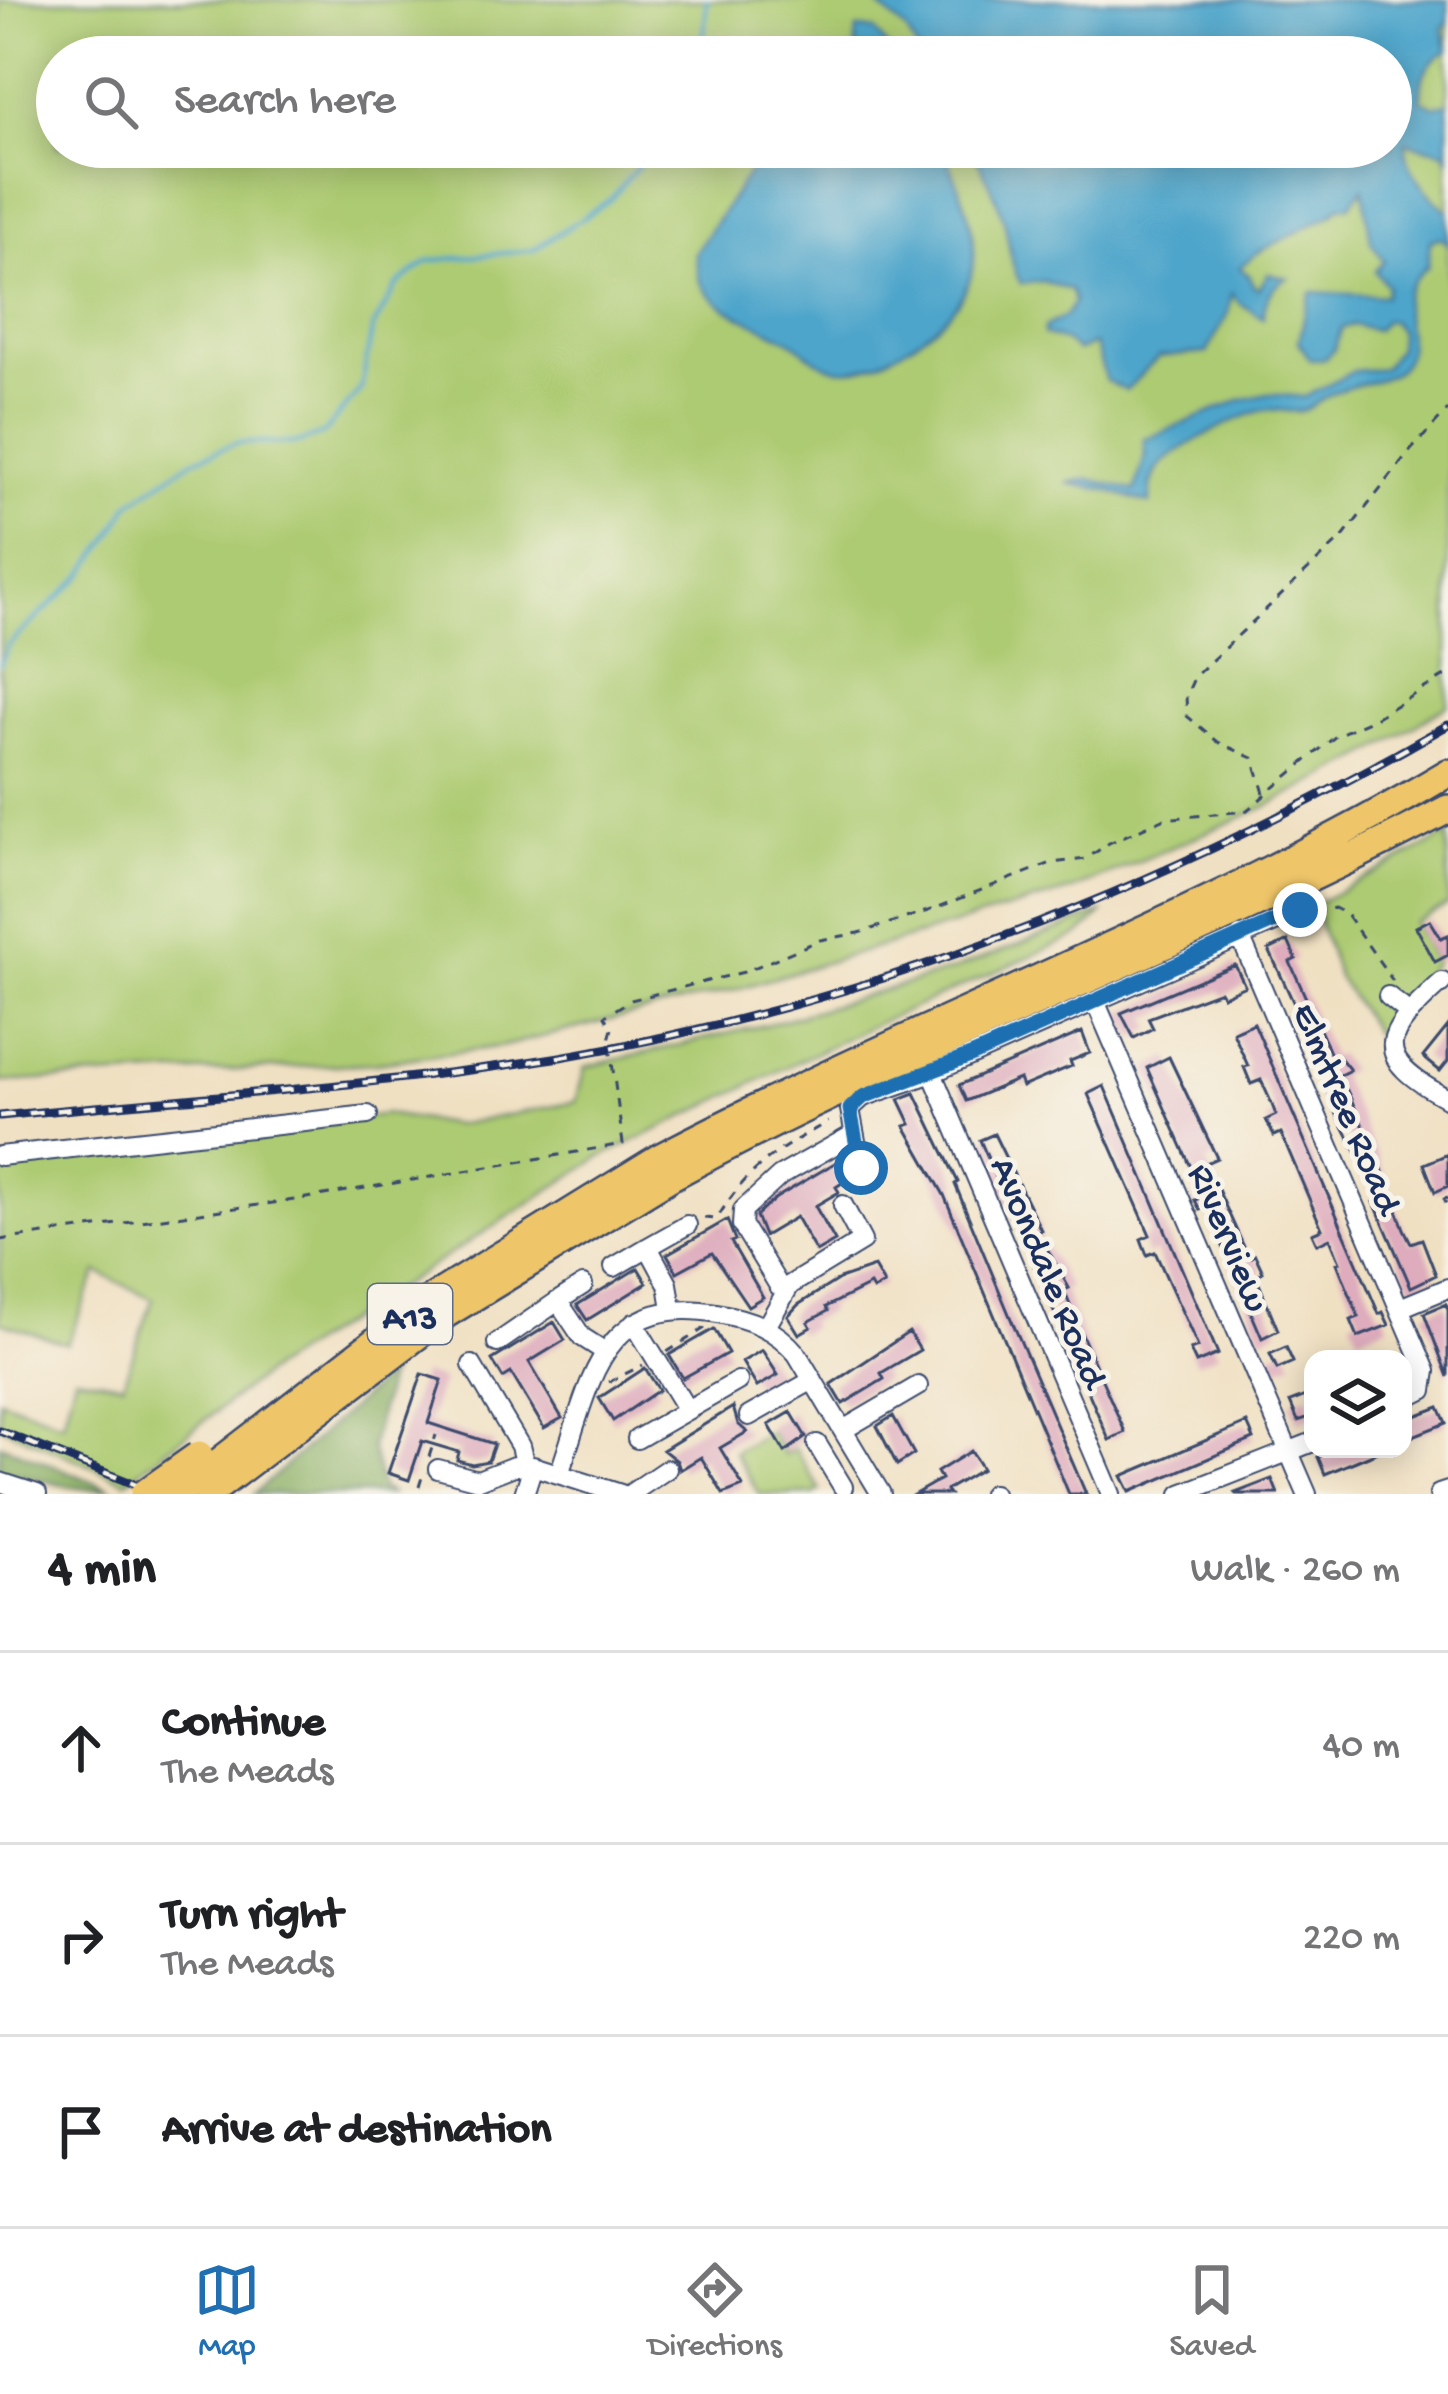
<!DOCTYPE html>
<html lang="en">
<head>
<meta charset="utf-8">
<style>
  :root { --surface:#fff; --page:#f6f6f6; --text:#202124; --muted:#757577; --line:#e0e0e0; --accent:#1f6fb2 }
  body { margin:0; font-family:"Gochi Hand",sans-serif; background:var(--page); color:var(--text) }
  .controls { position:absolute; right:36px; bottom:36px; display:grid; overflow:hidden; border-radius:24px; box-shadow:0 6px 30px #0003 }
  .controls button { width:108px; height:108px; display:grid; place-items:center; padding:0; border:0; border-bottom:3px solid var(--line); background:var(--surface); color:var(--text); font:60px sans-serif }
  .stop { position:absolute; width:36px; height:36px; margin:-27px; border:9px solid #1f6fb2; border-radius:50%; background:#fff }
  .stop.end { background:#1f6fb2; border-color:#fff; box-shadow:0 3px 12px #0008 }
  .list { margin:0; padding:0; list-style:none }
  h2 { display:flex; justify-content:space-between; align-items:center; height:156px; margin:0; padding:0 48px; font-size:51px }
  h2 small { font-size:39px; font-weight:400; color:var(--muted) }
  .list li { display:grid; grid-template-columns:78px 1fr auto; gap:36px; align-items:center; box-sizing:border-box; height:192px; padding:0 48px; border-top:3px solid var(--line) }
  .list b { display:block; font-size:45px; white-space:nowrap }
  .list p { margin:0; font-size:39px; white-space:nowrap; color:var(--muted) }
  .list em { font-size:39px; font-style:normal; color:var(--muted) }
  .icon { flex:none; width:66px; height:66px; fill:none; stroke:currentColor; stroke-width:2; stroke-linecap:round; stroke-linejoin:round }
  .map { position:relative; flex:none; width:1448px; height:1494px; overflow:hidden }
  .search { position:absolute; background:var(--surface); box-shadow:0 6px 30px #0003; left:36px; right:36px; top:36px; height:132px; display:flex; align-items:center; gap:30px; box-sizing:border-box; padding:0 42px; border-radius:66px; color:var(--muted); font-size:45px }
  .sheet { height:732px; background:var(--surface) }
  nav { display:flex; justify-content:space-around; align-items:center; box-sizing:border-box; height:168px; border-top:3px solid var(--line); background:var(--surface); font-size:33px; color:var(--muted) }
  nav a { display:grid; justify-items:center; gap:6px }
  nav .on { color:var(--accent) }
  .map>svg:first-child { display:block }
</style>
</head>
<body>
<div class="map">
<svg width="1448" height="1494" viewBox="0 0 1448 1494">
  <rect width="100%" height="100%" fill="#f7f3e8"/>
  <filter id="ink" filterUnits="userSpaceOnUse"><feTurbulence type="fractalNoise" baseFrequency=".00833" numOctaves="2"/><feDisplacementMap in="SourceGraphic" scale="24" xChannelSelector="R" yChannelSelector="G"/><feConvolveMatrix kernelMatrix="1 2 1 2 8 2 1 2 1" color-interpolation-filters="sRGB"/></filter>
  <filter id="wash" filterUnits="userSpaceOnUse"><feTurbulence type="fractalNoise" baseFrequency=".004" numOctaves="4" result="noise"/><feDisplacementMap in="SourceGraphic" scale="48" xChannelSelector="R" yChannelSelector="G"/><feGaussianBlur stdDeviation="2.7" result="paint"/><feColorMatrix in="noise" values="0 0 0 0 0 0 0 0 0 0 0 0 0 0 0 0 0 1.4 0 .05"/><feComposite in="paint" operator="in"/></filter>
  <g filter="url(#wash)">
    <rect width="100%" height="100%" fill="#f0e0c2"/>
    <path fill="#adcb72" stroke="#647d68" stroke-width="3" fill-rule="evenodd" d="M0,0H1448V705L1374,751L1268,806L1072,890L733,990L504,1046L375,1063L0,1082ZM57,57H1391V147H57Z
      M1448,835V905L1414,923L1435,962L1379,1039L1338,977L1313,905Z
      M1104,912L1079,935L867,1028L599,1158L267,1372L126,1481L0,1426V1399L63,1423L75,1376L123,1383L153,1299L97,1272L67,1344L0,1322V1162L196,1142L387,1114L455,1125L576,1102L585,1067L777,1022L953,970Z
      M770,1431L784,1455L795,1449L820,1490L813,1494H759L734,1452Z"/>
    <path fill="#8aaf64" stroke="#526f61" stroke-width="3" d="M389,1374L371,1446L382,1490L393,1494H254Z
      M0,1444L109,1488C78,1494 33,1476 0,1471Z"/>
    <path fill="#4ea5cb" stroke="#346a94" stroke-width="3" d="M872,0H1448V21L1443,30L1448,51C1425,62 1420,77 1421,100L1433,106L1448,103V160L1445,152L1406,142C1403,169 1429,194 1448,212V245L1440,237L1430,241L1428,266C1375,308 1433,342 1395,372C1380,383 1351,385 1333,393C1323,398 1312,409 1301,411C1289,413 1276,408 1264,410C1239,416 1172,449 1158,469C1151,480 1150,491 1150,504L1107,490L1067,483L1089,479L1135,491L1145,456L1144,440L1240,400L1268,394L1305,397L1354,371L1384,368L1398,348L1399,331L1391,321H1384L1376,330L1353,325L1342,328L1334,350L1325,359L1310,360L1299,342C1302,331 1306,299 1312,292L1385,296L1387,286L1375,271L1384,261L1371,242L1363,188L1349,206H1340L1332,214L1257,253L1240,268L1250,276L1253,286L1259,289L1268,274L1288,278C1272,285 1264,301 1263,318L1239,303L1232,293L1228,313L1207,353L1159,357L1126,390L1106,381L1095,344L1077,351L1065,341L1044,334L1045,327L1066,315L1074,302L1071,291L1043,281L1021,284C1009,263 1010,241 1003,218C995,192 984,170 970,147H1391V57H921L906,30Z
      M857,29L874,30L895,57H855Z
      M766,147H943C979,235 1001,287 908,346C887,359 865,372 839,369C819,366 808,352 792,342C763,324 716,313 700,281C697,273 697,261 695,253Z"/>
    <g fill="none" stroke-linecap="round" stroke-linejoin="round">
      <path stroke="#4ea5cb" stroke-width="4.5" d="M702,57L707,0
        M0,665L8,645L82,576L108,541L130,503L193,460L237,443H298L323,434L361,389L372,330L397,285L428,261L533,250L611,199L654,147"/>
    </g>
    <g id="blocks">
      <path fill="#deacbd" d="M1430,920L1441,938L1448,935V955L1435,962L1416,927Z
        M1288,941L1296,959L1290,962L1332,1057L1338,1055L1350,1070L1340,1075L1378,1158L1404,1229L1411,1243L1422,1239L1436,1275L1411,1287L1374,1202L1377,1200L1364,1167L1334,1109L1303,1023L1269,950Z
        M1235,965L1245,986L1223,996L1220,991L1148,1018L1153,1028L1134,1038L1121,1013Z
        M1254,1023L1379,1314L1383,1312L1389,1325L1358,1337L1351,1320L1359,1317L1337,1263L1340,1262L1330,1238L1317,1244L1312,1233L1322,1229L1281,1133L1274,1136L1266,1120L1276,1115L1271,1102L1261,1080L1251,1084L1244,1067L1248,1066L1233,1032Z
        M1448,1026V1061L1440,1071L1423,1057Z
        M1082,1032L1090,1053L1070,1061L1072,1066L1022,1087L1019,1079L966,1101L959,1085Z
        M1169,1057L1217,1158L1206,1163L1249,1258L1255,1255L1263,1272L1256,1276L1278,1330L1262,1338L1216,1230L1219,1229L1209,1205L1200,1210L1195,1200L1202,1197L1194,1174L1147,1068Z
        M1104,1086L1218,1354L1196,1363L1190,1350L1198,1347L1155,1252L1147,1255L1141,1239L1150,1235L1088,1094Z
        M915,1093L958,1182L955,1184L1011,1319L1086,1494H1069L944,1195L905,1126L911,1124L899,1099Z
        M994,1134L1041,1230L1038,1232L1069,1288L1064,1290L1079,1328L1125,1432L1109,1440L980,1140Z
        M1448,1154V1186L1435,1192L1424,1164Z
        M838,1161L848,1179L836,1187L839,1192L815,1206L835,1241L816,1252L796,1217L764,1236L756,1216L776,1198Z
        M727,1220L735,1240L731,1242L763,1297L748,1306L712,1253L677,1272L667,1254Z
        M874,1267L884,1284L873,1290L870,1285L826,1307L828,1311L808,1322L811,1327L799,1334L788,1316L798,1305L839,1279Z
        M638,1268L647,1283L587,1320L577,1305Z
        M1446,1304L1448,1310V1377L1424,1313Z
        M554,1322L565,1340L529,1362L562,1418L544,1428L511,1373L503,1378L492,1360Z
        M714,1329L728,1353L683,1378L669,1355Z
        M909,1332L920,1350L881,1373L884,1379L843,1404L831,1384Z
        M1286,1347L1293,1362L1277,1369L1270,1354Z
        M762,1350L778,1375L757,1387L742,1362Z
        M645,1368L659,1390L613,1421L599,1398Z
        M422,1374L442,1380L428,1423L494,1444L488,1461L472,1464L457,1460L459,1452L422,1441L409,1480L388,1473Z
        M1308,1395L1313,1416L1298,1421L1290,1402Z
        M733,1407L738,1424L747,1432L720,1448L743,1486L723,1494L701,1457L680,1470L677,1461L663,1450Z
        M1439,1407L1446,1423L1403,1440V1424L1407,1419Z
        M791,1412L806,1437L785,1452L769,1425Z
        M893,1416L914,1454L897,1465L877,1426Z
        M1247,1423L1254,1439L1130,1492L1122,1476Z
        M1336,1449H1385L1325,1474L1318,1457Z
        M971,1451L982,1469L946,1490L949,1494H915L941,1479L937,1472Z
        M1272,1479L1278,1494H1236L1235,1493Z"/>
    </g>
  </g>
  <g filter="url(#ink)">
    <use href="#blocks" fill-opacity="0" stroke="#3b4a6d" stroke-width="3"/>
    <g fill="none" stroke-linecap="round" stroke-linejoin="round">
      <defs>
        <path id="minor" d="M1240,936L1426,1371L1423,1390L1403,1400
          M1442,982C1383,1035 1368,1056 1448,1099
          M1388,996L1408,1012
          M1096,1003L1307,1494
          M932,1073L1111,1494
          M0,1156L368,1115
          M861,1168L850,1109L863,1097L932,1073L1300,911
          M614,1267L648,1247
          M779,1286L742,1225L743,1210L780,1176L854,1134
          M558,1301L583,1285
          M1400,1308L1448,1288
          M672,1309L668,1284L648,1247L687,1225
          M634,1323L687,1410
          M766,1327L790,1285L862,1241L843,1205
          M497,1343L558,1301L582,1337L604,1351
          M472,1365L520,1446L525,1466
          M749,1416L813,1380
          M843,1430L918,1386
          M637,1439L738,1381
          M817,1444L843,1487
          M438,1469L478,1480L514,1466H533L621,1494
          M559,1474C590,1388 598,1292 717,1313C750,1319 775,1328 797,1354L881,1494
          M0,1482L37,1494
          M524,1494L533,1466
          M630,1494L667,1469
          M992,1494H993
          M1181,1494L1313,1442
          M1439,1494L1448,1491"/>
        <path id="highway" d="M659,1158C918,1022 1196,923 1448,773
          M670,1177C923,1040 1194,943 1448,809"/>
      </defs>
      <use href="#minor" stroke="#3b4a6d" stroke-width="22"/>
      <use href="#highway" stroke="#3b4a6d" stroke-width="32"/>
      <path stroke="#3b4a6d" stroke-width="3" stroke-dasharray="9 9" stroke-linecap="butt" d="M1264,793L1253,758L1218,742L1187,716L1186,696L1195,676L1343,537L1411,450L1448,410
        M1314,914L1334,908L1346,914L1393,981
        M1448,1198L1444,1199L1448,1208
        M704,1218L717,1219C746,1169 778,1149 828,1122
        M0,1240L295,1200L623,1144L609,1040L612,1028L605,1016L631,1000L744,972L820,940L859,933L928,911L1051,863L1086,859L1109,843L1163,819L1246,811L1337,735L1375,718L1448,674
        M667,1352L705,1328
        M609,1382L643,1365
        M429,1457L436,1435
        M419,1487L423,1474"/>
      <use href="#minor" stroke="#fff" stroke-width="18"/>
      <use href="#highway" stroke="#eec569" stroke-width="27"/>
      <defs>
        <path id="rail" d="M0,1116C186,1097 375,1087 560,1057C876,1004 1172,884 1448,725
          M0,1431L159,1494"/>
      </defs>
      <use href="#rail" stroke="#1b2f5e" stroke-width="9"/>
      <use href="#rail" stroke="#f7f3e8" stroke-width="4.5" stroke-dasharray="14" stroke-linecap="butt"/>
      <defs>
        <path id="highway-bridge" d="M144,1494L199,1455
          M178,1494L429,1300L659,1158
          M208,1494L447,1313L670,1177"/>
      </defs>
      <use href="#highway-bridge" stroke="#3b4a6d" stroke-width="32" stroke-linecap="butt"/>
      <use href="#highway-bridge" stroke="#eec569" stroke-width="27"/>
    </g>
  </g>
  <g fill="none" stroke-linecap="round" stroke-linejoin="round" filter="url(#ink)">
    <path stroke="#1f6fb2" stroke-width="15" d="M861,1168L850,1109L863,1097L973,1055L1300,910"/>
  </g>
  <g text-anchor="middle" stroke-width="10" stroke-linejoin="round" paint-order="stroke">
    <rect fill="#f7f3e8" stroke="#5d6a87" stroke-width="3" x="368" y="1284" width="84" height="60" rx="9"/>
    <g font-size="36" font-weight="bold" fill="#1b2f5e">
      <text x="410" y="1327">A13</text>
    </g>
    <g font-size="39" fill="#1b2f5e" stroke="#f7f3e8">
      <text transform="translate(1350 1107) rotate(67)" y="14">Elmtree Road</text>
      <text transform="translate(1232 1236) rotate(67)" y="14">Riverview</text>
      <text transform="translate(1052 1271) rotate(67)" y="14">Avondale Road</text>
    </g>
  </g>
</svg>
<div class="controls">
<button><svg class="icon" aria-label="layers" viewBox="0 0 24 24"><path d="M12 4l9 5-9 5-9-5zM3 14l9 5 9-5"/></svg></button>
</div>
<div class="stop" style="left:861px;top:1168px"></div>
<div class="stop end" style="left:1300px;top:910px"></div>
<div class="search"><svg class="icon" aria-label="search" viewBox="0 0 24 24"><circle cx="10" cy="10" r="6"/><path d="M15 15l6 6"/></svg>Search here</div>
</div>
<section class="sheet">
<h2>4 min<small>Walk · 260 m</small></h2>
<ul class="list">
<li><svg class="icon" aria-label="ahead" viewBox="0 0 24 24"><path d="M12 20V5M6 11l6-6 6 6"/></svg><div><b>Continue</b><p>The Meads</p></div><em>40 m</em></li>
<li><svg class="icon" aria-label="right" viewBox="0 0 24 24"><path d="M7 20v-9h11M14 6l5 5-5 5"/></svg><div><b>Turn right</b><p>The Meads</p></div><em>220 m</em></li>
<li><svg class="icon" aria-label="arrive" viewBox="0 0 24 24"><path d="M6 21V4h12l-3 4 3 4H6"/></svg><div><b>Arrive at destination</b></div></li>
</ul>
</section>
<nav>
<a class="on"><svg class="icon" aria-label="map" viewBox="0 0 24 24"><path d="M3 6l6-2 6 2 6-2v14l-6 2-6-2-6 2zM9 4v14M15 6v14"/></svg>Map</a>
<a><svg class="icon" aria-label="directions" viewBox="0 0 24 24"><path d="M12 3l9 9-9 9-9-9zM9 14v-3h6M13 9l2 2-2 2"/></svg>Directions</a>
<a><svg class="icon" aria-label="saved" viewBox="0 0 24 24"><path d="M7 4h10v16l-5-4-5 4z"/></svg>Saved</a>
</nav>
</body>
</html>
